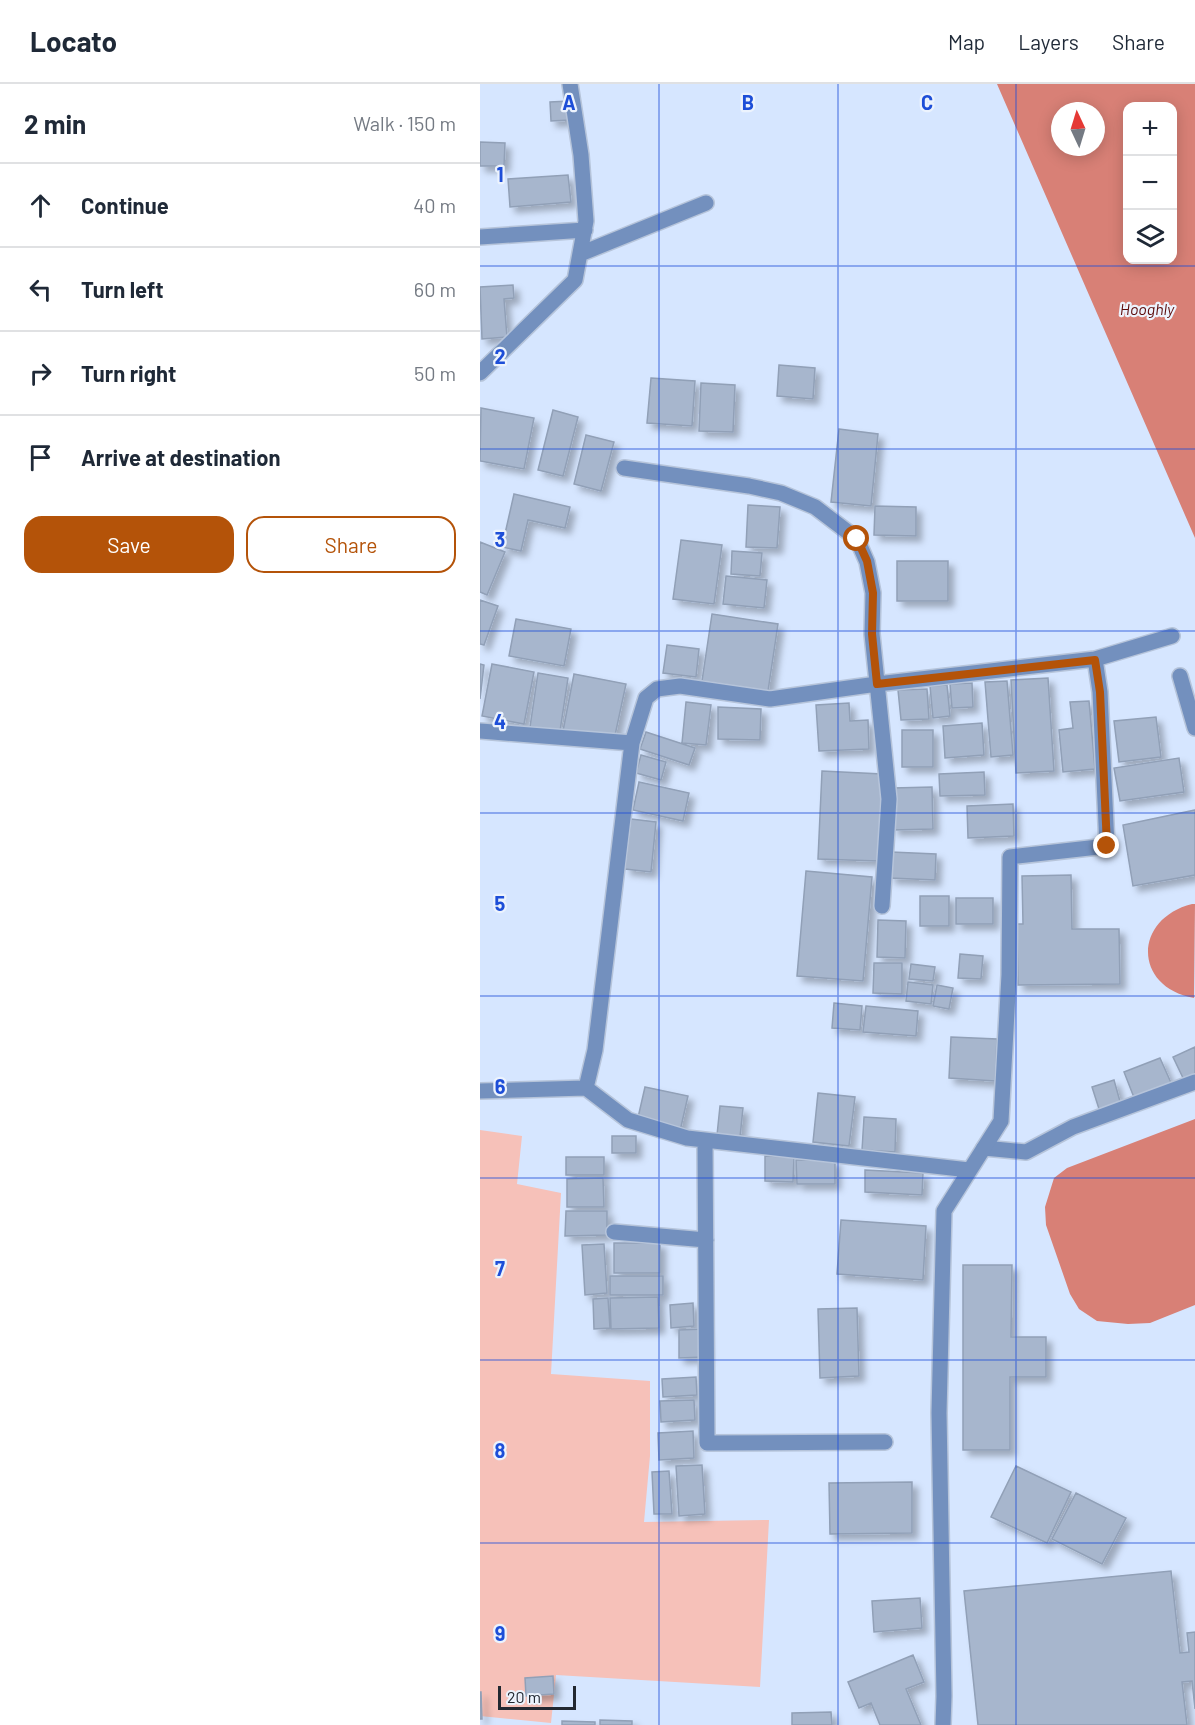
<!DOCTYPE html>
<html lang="en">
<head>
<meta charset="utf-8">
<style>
  :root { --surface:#fff; --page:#f6f6f7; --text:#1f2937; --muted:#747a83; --line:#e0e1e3; --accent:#b45309 }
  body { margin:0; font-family:Barlow,sans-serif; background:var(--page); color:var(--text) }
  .controls { position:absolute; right:18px; top:18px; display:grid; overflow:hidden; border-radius:12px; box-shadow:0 3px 15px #0003 }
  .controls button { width:54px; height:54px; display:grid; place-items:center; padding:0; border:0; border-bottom:2px solid var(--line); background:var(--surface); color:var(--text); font:30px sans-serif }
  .compass { position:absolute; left:571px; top:18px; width:54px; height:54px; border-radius:50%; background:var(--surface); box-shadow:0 3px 15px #0003; rotate:356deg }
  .scale { position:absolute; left:18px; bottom:15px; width:78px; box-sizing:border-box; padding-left:6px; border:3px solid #222831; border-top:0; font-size:16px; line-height:21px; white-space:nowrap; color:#222831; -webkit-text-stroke:4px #ecf3fd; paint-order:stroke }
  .stop { position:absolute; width:18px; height:18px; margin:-14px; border:4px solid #b45309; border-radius:50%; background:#fff }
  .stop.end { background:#b45309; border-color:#fff; box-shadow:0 2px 6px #0008 }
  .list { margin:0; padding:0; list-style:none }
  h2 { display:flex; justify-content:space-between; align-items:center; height:78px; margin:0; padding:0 24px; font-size:26px }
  h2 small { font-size:20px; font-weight:400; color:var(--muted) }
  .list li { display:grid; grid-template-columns:39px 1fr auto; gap:18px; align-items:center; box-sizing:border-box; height:84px; padding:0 24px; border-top:2px solid var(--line) }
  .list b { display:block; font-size:22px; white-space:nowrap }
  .list em { font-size:20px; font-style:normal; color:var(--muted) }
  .actions { display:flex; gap:12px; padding:18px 24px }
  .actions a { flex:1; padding:14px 0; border:2px solid var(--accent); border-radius:18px; text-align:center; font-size:21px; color:var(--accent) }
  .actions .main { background:var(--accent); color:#fff }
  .icon { flex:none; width:33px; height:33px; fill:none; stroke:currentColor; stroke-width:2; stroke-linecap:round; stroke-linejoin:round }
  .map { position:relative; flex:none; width:715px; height:1641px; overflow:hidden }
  header { display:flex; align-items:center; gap:36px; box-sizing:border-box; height:84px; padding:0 30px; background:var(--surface); border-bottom:2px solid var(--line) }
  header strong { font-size:28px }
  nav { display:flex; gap:33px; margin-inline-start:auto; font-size:21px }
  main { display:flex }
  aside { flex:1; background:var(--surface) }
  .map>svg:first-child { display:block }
</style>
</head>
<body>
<header>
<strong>Locato</strong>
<nav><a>Map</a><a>Layers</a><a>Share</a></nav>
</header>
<main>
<aside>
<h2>2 min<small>Walk · 150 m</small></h2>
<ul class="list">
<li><svg class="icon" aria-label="ahead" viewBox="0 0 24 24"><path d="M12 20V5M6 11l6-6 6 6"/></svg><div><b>Continue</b></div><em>40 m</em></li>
<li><svg class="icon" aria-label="left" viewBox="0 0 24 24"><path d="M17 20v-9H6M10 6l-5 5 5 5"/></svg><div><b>Turn left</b></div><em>60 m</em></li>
<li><svg class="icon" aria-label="right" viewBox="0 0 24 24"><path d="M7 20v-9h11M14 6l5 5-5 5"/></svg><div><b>Turn right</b></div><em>50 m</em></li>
<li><svg class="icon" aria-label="arrive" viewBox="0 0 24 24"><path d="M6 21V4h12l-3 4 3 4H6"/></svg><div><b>Arrive at destination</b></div></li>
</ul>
<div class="actions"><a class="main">Save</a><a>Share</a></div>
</aside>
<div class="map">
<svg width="715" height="1641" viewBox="0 0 715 1641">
  <defs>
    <filter id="shadow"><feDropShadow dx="5.5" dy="5.5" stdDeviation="3" flood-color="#0004"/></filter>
  </defs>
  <rect width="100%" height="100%" fill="#d6e6ff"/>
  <path fill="#f6c1b9" d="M0,1046L42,1052L37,1100L81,1109L71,1290L170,1297V1372L164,1438L289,1436L280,1603L76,1591L71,1639L0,1632Z"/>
  <path fill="#d88076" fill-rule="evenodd" d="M517,0H715V454ZM648,22H692V176H648ZM580,27H616V63H580Z
    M712,820H715L714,914C653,903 653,835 712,820Z
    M715,1035V1221L670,1239L648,1240L617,1237L599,1225L590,1210L566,1141L565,1123L574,1094L587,1084Z"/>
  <path fill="#a7b6cd" stroke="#91a0b7" stroke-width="1.5" filter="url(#shadow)" d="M89,17L90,36L71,37L70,18Z
    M0,58L25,59L24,82H0Z
    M88,91L91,118L30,123L28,95Z
    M33,201L34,214L24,215L27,253L2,255L0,203Z
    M299,281L335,284L333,315L297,312Z
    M171,294L215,297L212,342L167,339Z
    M221,299L255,301L253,348L219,347Z
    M1,324L54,334L44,385L0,377Z
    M73,326L98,333L83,392L58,386Z
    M359,345L398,350L391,422L351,418Z
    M106,351L134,358L121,407L94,400Z
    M34,410L90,423L85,444L48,436L41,467L22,463Z
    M268,421L300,423L297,464L266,463Z
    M395,422L436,423V452L394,451Z
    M201,456L242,461L234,520L193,515Z
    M0,458L25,468L7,511L0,508Z
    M252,467L282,469L280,492L251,490Z
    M417,477H468V517H417Z
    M246,492L287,496L284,524L243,520Z
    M0,516L18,522L4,561L0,560Z
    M232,530L298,540L288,607L222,597Z
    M36,535L91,545L84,582L29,572Z
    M187,561L219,565L216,593L183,589Z
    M0,580L4,581L0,615Z
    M12,580L54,588L44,640L2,632Z
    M58,589L88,594L80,647L50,643Z
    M94,590L146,600L134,656L83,647Z
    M568,594L574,687L536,689L531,596Z
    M527,597L533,671L511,673L505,598Z
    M492,599L493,623L472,624L470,600Z
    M467,601L470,632L453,634L450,602Z
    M447,605L449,635L421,636L418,606Z
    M609,617L615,685L583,688L579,646L593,644L590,618Z
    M206,618L231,621L226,661L202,659Z
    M369,619L370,637L388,636L389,665L339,667L336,621Z
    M238,623L281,625L280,656L238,655Z
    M676,633L681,673L639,678L634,637Z
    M502,639L504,671L465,674L463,642Z
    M422,646H453V683H422Z
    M166,648L215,664L209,681L160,665Z
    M161,671L186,678L181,696L156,689Z
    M699,674L704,708L640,717L634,684Z
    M342,687L402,690L398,777L338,775Z
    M504,688L505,711L460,712L459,690Z
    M159,698L209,709L203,737L153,726Z
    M452,703L453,745L413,746V704Z
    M533,720L534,752L488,754L487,722Z
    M715,726V791L653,802L643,741Z
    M151,735L176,738L171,788L145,785Z
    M411,768L456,770L455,796L410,794Z
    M326,787L392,793L383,897L317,892Z
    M591,791L592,845H639L640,900L538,901L537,840H543L542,792Z
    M440,812H469V842H440Z
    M476,814H513V840H476Z
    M398,836L426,837L425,874L397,873Z
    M480,870L503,872L501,895L478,894Z
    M394,879H422V910L393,909Z
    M431,880L455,883L453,897L429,895Z
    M428,898L453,901L451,920L426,917Z
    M457,901L473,904L469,925L453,922Z
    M354,919L382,922L380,946L352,944Z
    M386,922L438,927L436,952L383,948Z
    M471,953L517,955L515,997L469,994Z
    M715,963V993L705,998L693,973Z
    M680,974L692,1001L655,1016L644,988Z
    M634,996L641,1021L620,1028L612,1003Z
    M165,1003L208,1012L200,1047L157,1038Z
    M338,1009L375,1013L369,1062L333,1058Z
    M240,1022L263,1024L260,1053L237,1051Z
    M384,1033L416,1035L415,1068L382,1066Z
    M132,1052H156V1069H132Z
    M285,1072L314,1073L313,1098L285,1097Z
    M86,1073H124V1091H86Z
    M316,1076H355V1100H317Z
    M385,1086L443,1089L442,1111L385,1108Z
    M123,1094L124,1123H87V1095Z
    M86,1127H127V1151L85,1152Z
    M361,1136L446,1142L443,1196L357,1190Z
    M134,1159H180V1189H134Z
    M124,1160L127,1209L105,1211L102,1161Z
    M483,1181H532L531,1253H566V1293H530V1366H483Z
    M130,1192H183V1211H130Z
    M178,1213L179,1244L131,1245L130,1214Z
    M128,1214L130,1244L114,1245L113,1215Z
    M213,1219L214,1242L191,1244L190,1221Z
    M377,1224L379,1292L340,1294L338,1225Z
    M224,1245L225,1273L199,1274V1246Z
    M216,1293L217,1311L183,1313L182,1295Z
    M214,1316L215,1336L181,1338L180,1317Z
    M213,1347L214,1374L179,1376L178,1349Z
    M222,1381L225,1430L199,1432L196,1382Z
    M536,1382L591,1408L567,1459L511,1433Z
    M189,1387L192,1430H174L172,1388Z
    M432,1398V1449L350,1450L349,1399Z
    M596,1409L646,1434L622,1480L572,1455Z
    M691,1487L700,1569L709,1568L707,1549L715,1548V1625L712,1597L702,1598L707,1641H498L484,1507Z
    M440,1514L442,1544L394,1548L392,1517Z
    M433,1571L444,1598L426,1605L441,1641H400L391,1619L379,1624L368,1598Z
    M73,1592L74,1610L46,1612L45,1594Z
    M0,1608H1L2,1635H0Z
    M351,1628L352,1641H312V1629Z
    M120,1636L152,1637V1641H120Z
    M82,1637L115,1638V1641H82Z"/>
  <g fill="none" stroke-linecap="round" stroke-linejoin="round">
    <defs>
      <path id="service" d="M700,592L715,644
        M504,1064L546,1068L593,1043L715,998"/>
      <path id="minor" d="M0,153L105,146
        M100,170L226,119
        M0,289L95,196L106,137L101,71L90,0
        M144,384L269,402L301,409L335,423L377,455L387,478L393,509L392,550L409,715L402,822
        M0,647L152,659L166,614L177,605L200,602L290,615L397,600L615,575L692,552
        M152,659L115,966L106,1004L148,1036L207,1054L489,1086
        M0,1007L106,1004
        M225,1058L227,1359L405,1358
        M134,1148L226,1156
        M463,1641L464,1612L459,1329L464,1127L521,1037L529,891L530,773L627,762L620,608L615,575"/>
    </defs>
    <use href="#service" stroke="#b6c4da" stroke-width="18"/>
    <use href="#minor" stroke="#b6c4da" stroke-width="18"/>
    <use href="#service" stroke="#7390be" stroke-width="15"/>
    <use href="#minor" stroke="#7390be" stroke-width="15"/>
  </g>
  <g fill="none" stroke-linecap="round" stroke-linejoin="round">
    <path stroke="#b45309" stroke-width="8" d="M377,455L387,477L393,509L392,550L397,600L615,576L620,608L627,762"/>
  </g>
  <path fill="none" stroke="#1d4ed8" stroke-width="1.5" stroke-opacity="0.55" d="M179,0V1641M358,0V1641M536,0V1641M0,182H715M0,365H715M0,547H715M0,729H715M0,912H715M0,1094H715M0,1276H715M0,1459H715"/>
  <g text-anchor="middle" stroke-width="4.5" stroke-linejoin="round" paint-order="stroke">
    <g font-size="16" font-style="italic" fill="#5c0b0b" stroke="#ecf3fd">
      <text x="667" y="231">Hooghly</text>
    </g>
  </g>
  <g font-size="20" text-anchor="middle" font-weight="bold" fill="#1d4ed8" stroke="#ecf3fd" stroke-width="4.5" stroke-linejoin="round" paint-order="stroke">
    <text x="89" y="26">A</text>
    <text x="268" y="26">B</text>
    <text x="447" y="26">C</text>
    <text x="20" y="98">1</text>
    <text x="20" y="280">2</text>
    <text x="20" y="463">3</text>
    <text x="20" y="645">4</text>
    <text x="20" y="827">5</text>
    <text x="20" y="1010">6</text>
    <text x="20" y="1192">7</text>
    <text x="20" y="1374">8</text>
    <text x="20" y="1557">9</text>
  </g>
</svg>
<div class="controls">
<button>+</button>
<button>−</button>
<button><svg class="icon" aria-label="layers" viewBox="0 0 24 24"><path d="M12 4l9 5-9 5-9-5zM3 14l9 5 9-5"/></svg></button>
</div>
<svg class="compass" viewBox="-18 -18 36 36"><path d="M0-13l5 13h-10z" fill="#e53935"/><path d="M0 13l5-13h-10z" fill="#747a83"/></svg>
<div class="scale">20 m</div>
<div class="stop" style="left:377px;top:455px"></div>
<div class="stop end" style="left:627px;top:762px"></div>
</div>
</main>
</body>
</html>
